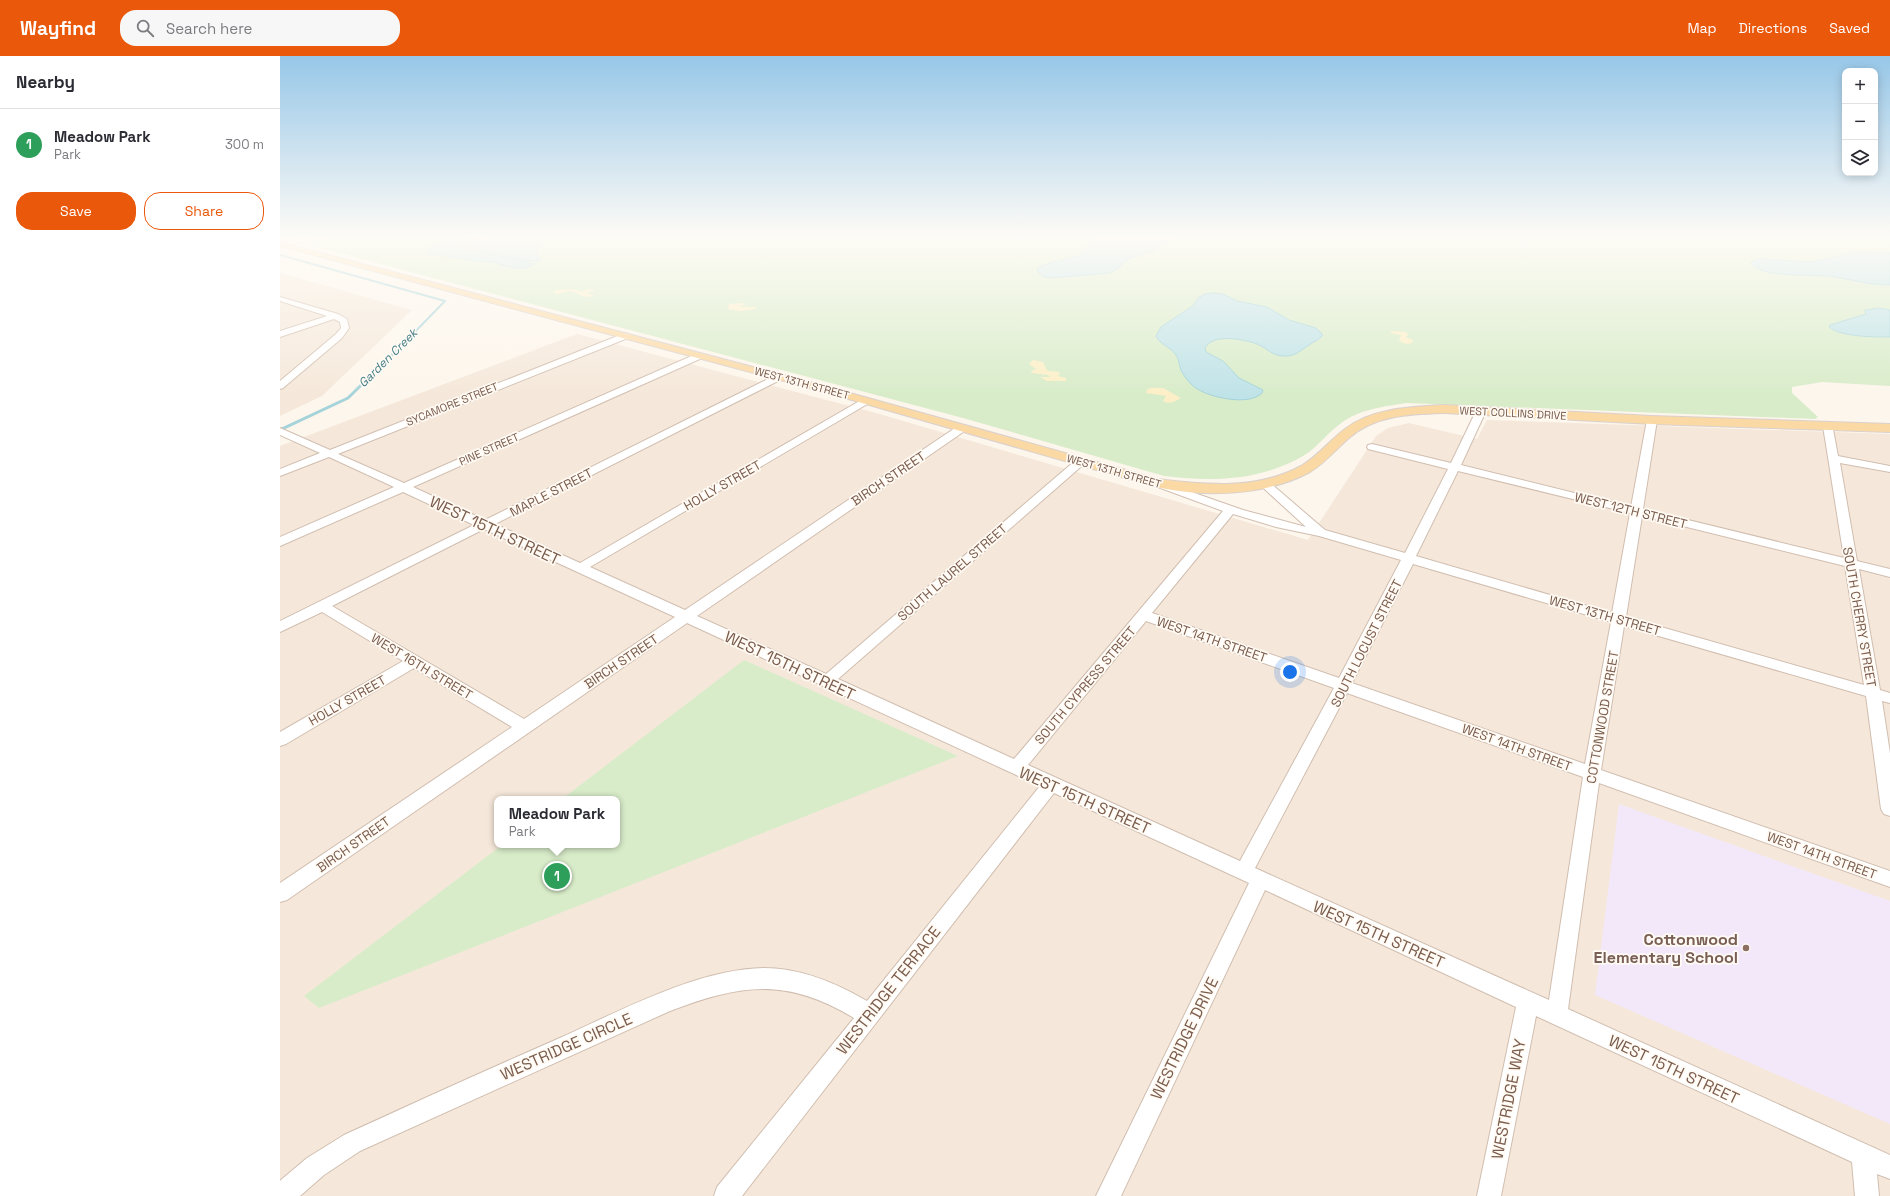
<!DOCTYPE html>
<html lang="en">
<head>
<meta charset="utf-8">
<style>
  :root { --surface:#fff; --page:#f7f7f7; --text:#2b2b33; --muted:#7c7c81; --line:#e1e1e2; --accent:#ea580c }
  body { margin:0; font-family:"Space Grotesk",sans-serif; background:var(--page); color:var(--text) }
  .controls { position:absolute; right:12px; top:12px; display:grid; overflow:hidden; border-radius:8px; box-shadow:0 2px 10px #0003 }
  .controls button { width:36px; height:36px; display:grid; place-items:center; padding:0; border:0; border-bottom:1px solid var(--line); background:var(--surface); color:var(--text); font:20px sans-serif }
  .you { position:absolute; left:1010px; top:616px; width:14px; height:14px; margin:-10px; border:3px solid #fff; border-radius:50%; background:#1a73e8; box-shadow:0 0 0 6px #1a73e833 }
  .badge { display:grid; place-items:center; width:26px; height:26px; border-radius:50%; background:var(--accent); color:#fff; font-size:13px; font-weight:700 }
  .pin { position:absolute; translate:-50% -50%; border:2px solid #fff; box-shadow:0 1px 4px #0006 }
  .popup { position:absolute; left:214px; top:740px; width:126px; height:52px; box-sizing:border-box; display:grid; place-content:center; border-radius:8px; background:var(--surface); filter:drop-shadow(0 1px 3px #0005); font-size:13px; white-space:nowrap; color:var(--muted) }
  .popup b { font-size:15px; color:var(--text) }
  .popup::after { content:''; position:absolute; left:50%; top:100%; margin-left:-8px; border:8px solid transparent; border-top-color:var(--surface) }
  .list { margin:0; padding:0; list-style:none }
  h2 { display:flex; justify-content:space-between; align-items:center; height:52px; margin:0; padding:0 16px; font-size:17px }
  h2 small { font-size:13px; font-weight:400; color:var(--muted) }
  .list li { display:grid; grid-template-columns:26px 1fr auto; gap:12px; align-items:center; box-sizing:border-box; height:72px; padding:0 16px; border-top:1px solid var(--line) }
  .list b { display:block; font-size:15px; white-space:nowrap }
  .list p { margin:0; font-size:13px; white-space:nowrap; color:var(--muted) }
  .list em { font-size:13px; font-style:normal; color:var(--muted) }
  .actions { display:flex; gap:8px; padding:12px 16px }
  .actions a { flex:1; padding:9px 0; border:1px solid var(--accent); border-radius:16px; text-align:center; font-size:14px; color:var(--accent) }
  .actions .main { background:var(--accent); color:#fff }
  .icon { flex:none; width:22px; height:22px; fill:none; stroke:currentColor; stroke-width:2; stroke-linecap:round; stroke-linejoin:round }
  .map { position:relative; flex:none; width:1610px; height:1140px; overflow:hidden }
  header { display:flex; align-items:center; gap:24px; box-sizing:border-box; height:56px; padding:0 20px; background:var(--accent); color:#fff }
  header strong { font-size:19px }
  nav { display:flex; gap:22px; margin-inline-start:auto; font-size:14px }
  .search { width:280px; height:36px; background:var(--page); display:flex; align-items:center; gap:10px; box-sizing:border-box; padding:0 14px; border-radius:16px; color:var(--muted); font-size:15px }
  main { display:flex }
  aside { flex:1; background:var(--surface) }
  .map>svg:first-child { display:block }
</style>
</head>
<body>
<header>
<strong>Wayfind</strong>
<div class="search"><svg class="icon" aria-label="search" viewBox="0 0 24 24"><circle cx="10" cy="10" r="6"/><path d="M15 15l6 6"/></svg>Search here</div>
<nav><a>Map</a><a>Directions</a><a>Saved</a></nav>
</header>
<main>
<aside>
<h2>Nearby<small></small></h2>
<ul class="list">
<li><span class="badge" style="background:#2e9e5b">1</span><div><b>Meadow Park</b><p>Park</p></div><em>300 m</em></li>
</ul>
<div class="actions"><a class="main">Save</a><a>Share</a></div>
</aside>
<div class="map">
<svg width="1610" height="1140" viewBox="0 0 1610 1140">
  <rect width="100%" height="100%" fill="#fdf6ec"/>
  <path fill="#f5e8da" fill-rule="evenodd" d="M0,217L132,254L42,340L0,360Z
    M297,278L596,357L1028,484L1096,380L1108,372L1129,367L1197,383L1207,364L1610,378V1140H0V390ZM217,743H337V789H217Z"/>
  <path fill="#f3e8fa" d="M1339,748L1610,845V1068L1315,939Z"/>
  <path fill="#d8ecc9" d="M49,181H1592L1610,183V330L1542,326L1512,331V337L1538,361L1535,363L1126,347C1103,351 1079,353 1060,368C1047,377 1037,392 1023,400C979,425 934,426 884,420L683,362L25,188Z
    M464,604L678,700L39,952L24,940L222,789H337V743H282Z"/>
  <path fill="#fcefc7" d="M293,233L301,236L309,233L316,235L308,236L307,237L315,239C302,244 300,237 290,235L278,238L272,236L277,234Z
    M463,247L466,248L458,251H475L476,253L460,255L448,253L449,248Z
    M1112,275L1126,276L1128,279L1126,282L1132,283L1133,286C1129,289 1122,288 1119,284L1121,279L1110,277Z
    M753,304L763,306C768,318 767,314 779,316L780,317L778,320L786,322V325H767L760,321H770L768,319L752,317L751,315L756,313L749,308Z
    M870,332H883L901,342C896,345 889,349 883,345L886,340L866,337L867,334Z"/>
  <path fill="#bfe3e8" stroke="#a5d3da" d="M830,181H895L875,193L848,203L837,213L829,217L771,222L764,221L757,215L758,212L763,209L800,199L812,186Z
    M187,183L253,187L258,190L255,196L261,203L258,205H251C234,202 194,197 182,185Z
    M168,185H176L181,191L189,194L255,208L245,212H235L221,209L214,206L196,205L167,200L152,199L146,197L155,188Z
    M1581,196L1610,197V229C1588,229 1567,222 1546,220C1530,218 1479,222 1471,207L1477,203H1483L1531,206Z
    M934,237L943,238L957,245L987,251L1009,264L1036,272L1042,278V280C1039,284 1033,286 1029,289C1021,294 1015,301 1004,300C992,300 987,292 977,288C964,283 932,277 925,292L926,296L943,305L959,322L983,334L982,337C969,351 924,341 912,329C908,325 903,319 901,314C899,309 899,303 896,299C891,291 880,289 876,280L881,271L914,249L918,242L925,238Z
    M1599,252L1610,254V281C1594,281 1561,281 1549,271L1550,269L1586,258L1585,254Z"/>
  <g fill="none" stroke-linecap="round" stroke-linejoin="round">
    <path stroke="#a5d3da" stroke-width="2" d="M0,199L165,245L124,287"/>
    <path stroke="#a5d3da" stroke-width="3" d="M0,374L68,342L125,286"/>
    <defs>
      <path id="minor" d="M25,181H37L4,191L1,189Z
        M0,241L58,258L67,263L69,272L62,282L3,332L0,333V325L56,278L61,272L60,266L54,263L0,281V275L47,260L0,245Z
        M345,277L348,278V282L58,398L124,427L416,298H422V302L133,431L205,464L496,319H502L504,321L502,323L215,468L300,507L583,343H589L591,345L589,347L310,511L405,554L678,370H686L687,372L686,374L417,560L546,618L796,404H804L805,406L804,408L558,623L734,703L943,455L875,430L873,428L875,426H883L963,454L1026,471L979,428L981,426H989L1045,474L1125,497L1168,413L1088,393L1087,391L1088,389L1092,388L1171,407L1196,355L1201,352L1206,355L1181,409L1351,451L1367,364L1372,361L1377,364L1363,453L1564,502L1543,370L1544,368H1552L1558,400L1610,410V416L1560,407L1577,505L1610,513V521L1579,513L1600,634L1610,637V647L1602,645L1610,697V760L1604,758L1601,753L1586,640L1344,570L1321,714L1610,815V831L1319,727L1288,953L1610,1099V1123L1597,1118L1599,1140H1575L1572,1106L1256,960L1221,1140H1197L1236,951L985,834L841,1140H816L969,827L774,737L462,1140H434L437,1131L574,962C506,921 461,928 390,955L80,1095L44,1119L20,1140H0V1125L2,1123L27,1102L64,1079C136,1046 209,1013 282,981C342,954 418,913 484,912C521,912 556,927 587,945L760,730L407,567L7,844L0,846V827L232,671L134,612L6,688L0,690V676L123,605L42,556L0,576V565L194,469L123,436L0,490V481L114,431L49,401L0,420V413L40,397L0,379V372L50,394ZM1178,415L1350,457L1332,557L1136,500ZM953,458L996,471L1039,480L1121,504L1059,622L872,557ZM1362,460L1565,510L1584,629L1346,561ZM204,473L395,561L244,663L52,550ZM1133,508L1331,566L1305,708L1072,627ZM866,565L1054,632L960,805L748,709ZM1067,637L1303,721L1269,944L975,812Z"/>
      <path id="major" d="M0,186L545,330L878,423C926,429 977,434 1021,410C1038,400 1050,384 1065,373C1092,352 1131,351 1164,349L1372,360L1610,368V376L1372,368L1164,357C1131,358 1095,359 1069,382C1056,393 1045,407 1030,416C986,440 920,442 872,430L537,334L0,190Z"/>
    </defs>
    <use href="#minor" stroke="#d1beb0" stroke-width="2"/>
    <use href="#major" stroke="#dad1cd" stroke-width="2"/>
    <use href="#minor" fill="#fff" fill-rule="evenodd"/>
    <use href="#major" fill="#fbd9a5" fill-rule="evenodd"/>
  </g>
  <linearGradient id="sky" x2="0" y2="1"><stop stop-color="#97c7e8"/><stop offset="0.53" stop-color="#fefbf6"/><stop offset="1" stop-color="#fefbf6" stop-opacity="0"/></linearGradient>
  <rect width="1610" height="341" fill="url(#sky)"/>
  <circle fill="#8d6e63" stroke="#fffaf3" stroke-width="1.5" cx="1466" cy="892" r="4"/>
  <g text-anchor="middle" stroke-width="3.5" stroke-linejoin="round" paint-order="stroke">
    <g font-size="11" fill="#7a5c4d" stroke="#fffaf3">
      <text transform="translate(522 327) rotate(15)" y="4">WEST 13TH STREET</text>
      <text transform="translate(172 348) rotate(-22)" y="4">SYCAMORE STREET</text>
      <text transform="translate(1233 357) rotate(3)" y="4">WEST COLLINS DRIVE</text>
      <text transform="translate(209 393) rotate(-24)" y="4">PINE STREET</text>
      <text transform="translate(834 415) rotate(16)" y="4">WEST 13TH STREET</text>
    </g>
    <g font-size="12" font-style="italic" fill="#437c86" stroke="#fffaf3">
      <text transform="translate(108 302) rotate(-45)" y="4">Garden Creek</text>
    </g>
    <g font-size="13" fill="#7a5c4d" stroke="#fffaf3">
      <text transform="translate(608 422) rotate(-34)" y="5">BIRCH STREET</text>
      <text transform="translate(442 429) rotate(-30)" y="5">HOLLY STREET</text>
      <text transform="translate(271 436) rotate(-27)" y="5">MAPLE STREET</text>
      <text transform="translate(1351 454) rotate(14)" y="5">WEST 12TH STREET</text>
      <text transform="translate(672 516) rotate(-41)" y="5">SOUTH LAUREL STREET</text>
      <text transform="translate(1325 559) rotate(16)" y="5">WEST 13TH STREET</text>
      <text transform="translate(1580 561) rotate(80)" y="5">SOUTH CHERRY STREET</text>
      <text transform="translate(932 583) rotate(19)" y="5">WEST 14TH STREET</text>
      <text transform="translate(1086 587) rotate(-63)" y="5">SOUTH LOCUST STREET</text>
      <text transform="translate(341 605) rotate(-34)" y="5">BIRCH STREET</text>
      <text transform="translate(142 610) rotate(31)" y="5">WEST 16TH STREET</text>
      <text transform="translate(805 629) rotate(-50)" y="5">SOUTH CYPRESS STREET</text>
      <text transform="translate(67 644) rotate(-30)" y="5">HOLLY STREET</text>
      <text transform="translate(1322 661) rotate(-80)" y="5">COTTONWOOD STREET</text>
      <text transform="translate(1237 691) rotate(20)" y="5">WEST 14TH STREET</text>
      <text transform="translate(73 788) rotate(-35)" y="5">BIRCH STREET</text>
      <text transform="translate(1542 799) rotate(20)" y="5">WEST 14TH STREET</text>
    </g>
    <g font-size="16" fill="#7a5c4d" stroke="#fffaf3">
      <text transform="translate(215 474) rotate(25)" y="6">WEST 15TH STREET</text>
      <text transform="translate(510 609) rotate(25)" y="6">WEST 15TH STREET</text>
      <text transform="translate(805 744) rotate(24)" y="6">WEST 15TH STREET</text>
      <text transform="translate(1099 878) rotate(24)" y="6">WEST 15TH STREET</text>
      <text transform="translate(608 934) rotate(-52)" y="6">WESTRIDGE TERRACE</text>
      <text transform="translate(904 982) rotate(-64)" y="6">WESTRIDGE DRIVE</text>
      <text transform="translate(286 990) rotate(-24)" y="6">WESTRIDGE CIRCLE</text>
      <text transform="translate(1394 1013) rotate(25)" y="6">WEST 15TH STREET</text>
      <text transform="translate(1228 1043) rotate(-79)" y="6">WESTRIDGE WAY</text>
    </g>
    <g font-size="16" font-weight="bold" fill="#785e54" stroke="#fffaf3" text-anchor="end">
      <text x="1458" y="889">Cottonwood<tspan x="1458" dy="18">Elementary School</tspan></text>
    </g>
  </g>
</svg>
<div class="controls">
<button>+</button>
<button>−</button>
<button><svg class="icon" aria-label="layers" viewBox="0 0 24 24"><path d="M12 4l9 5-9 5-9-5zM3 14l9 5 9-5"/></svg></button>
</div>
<div class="you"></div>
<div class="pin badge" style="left:277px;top:820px;background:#2e9e5b">1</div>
<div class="popup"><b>Meadow Park</b>Park</div>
</div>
</main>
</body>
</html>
